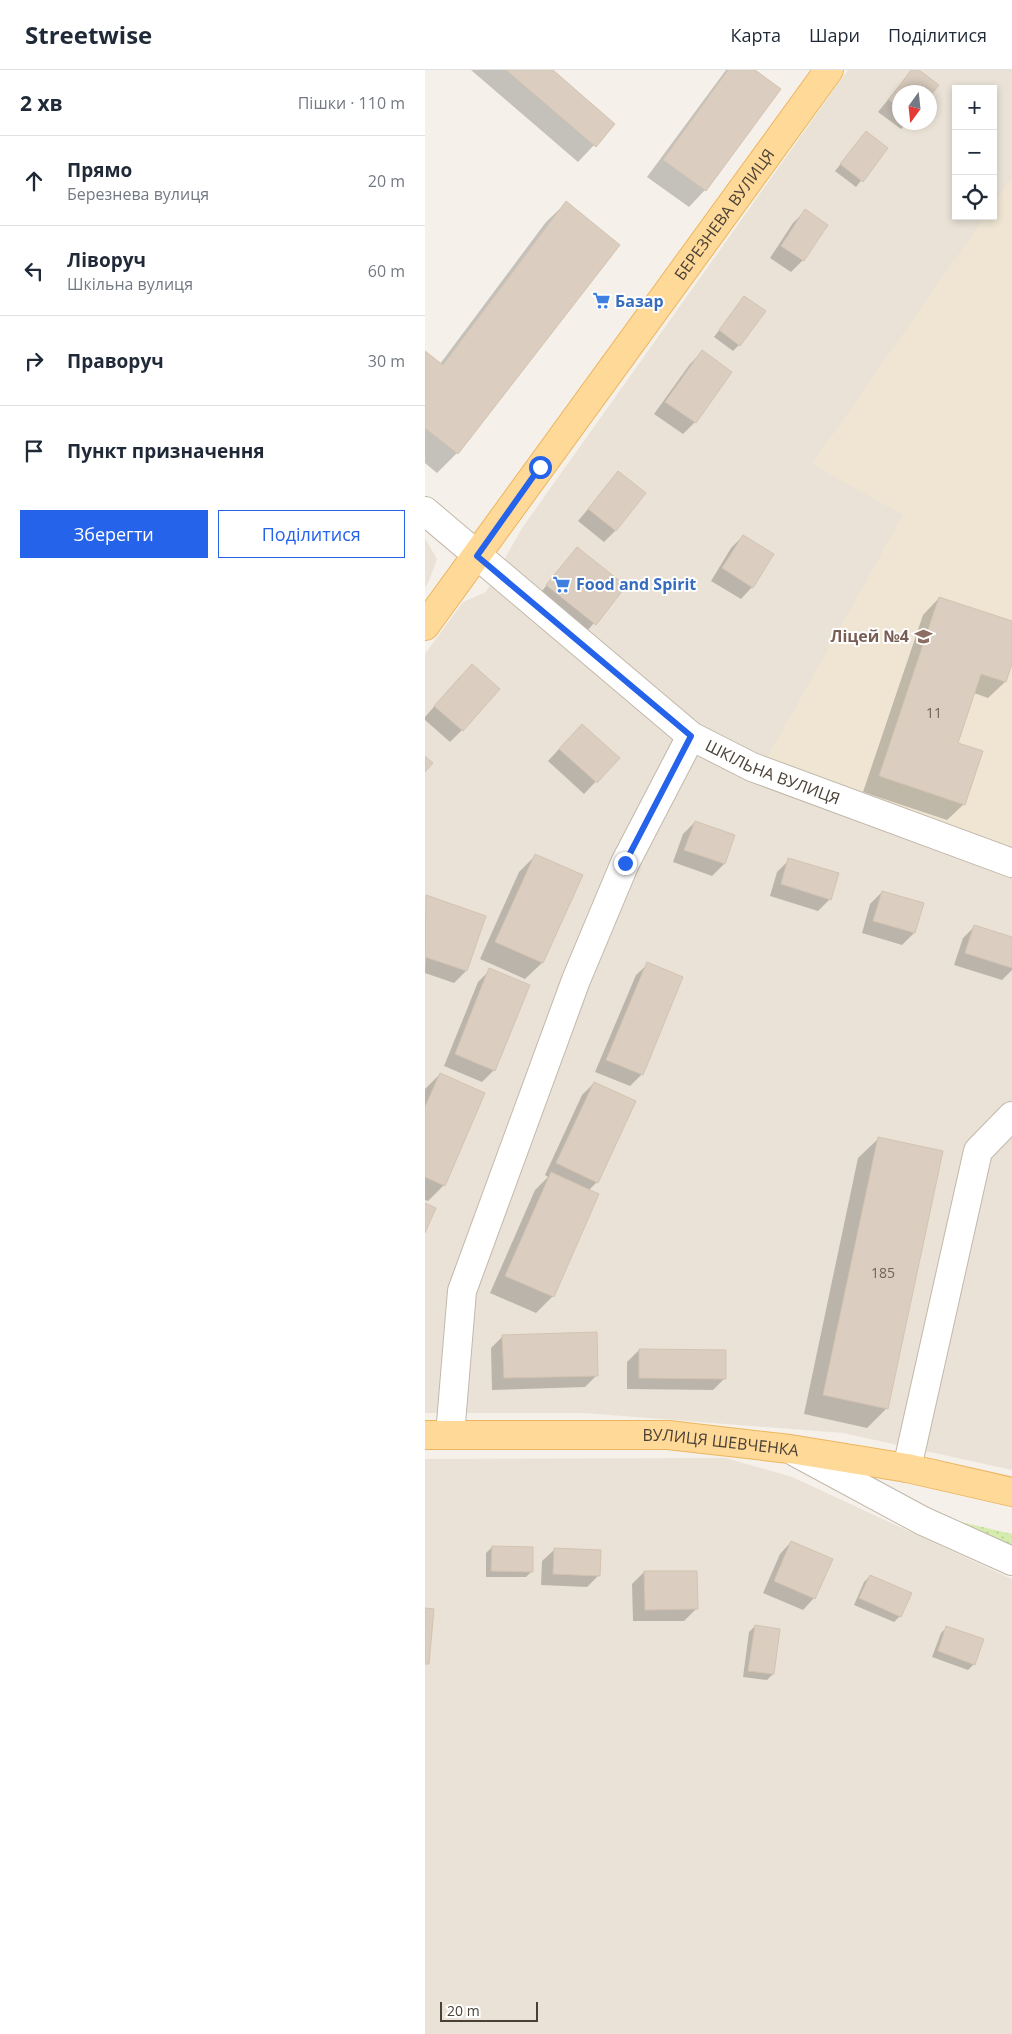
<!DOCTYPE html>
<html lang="uk">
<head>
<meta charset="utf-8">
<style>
  :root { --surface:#fff; --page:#f2f2f3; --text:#1f2937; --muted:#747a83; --line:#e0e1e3; --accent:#2563eb }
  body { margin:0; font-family:"Open Sans",sans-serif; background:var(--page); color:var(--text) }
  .controls { position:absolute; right:15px; top:15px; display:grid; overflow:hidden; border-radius:0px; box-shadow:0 2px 8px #0003 }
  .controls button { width:45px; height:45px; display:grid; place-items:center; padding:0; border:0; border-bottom:1px solid var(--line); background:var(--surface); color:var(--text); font:25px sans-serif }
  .compass { position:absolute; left:467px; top:15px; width:45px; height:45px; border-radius:50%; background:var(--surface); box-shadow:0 2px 8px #0003; rotate:195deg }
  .scale { position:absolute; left:15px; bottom:12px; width:98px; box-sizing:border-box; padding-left:5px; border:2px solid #4a4136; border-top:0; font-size:14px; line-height:18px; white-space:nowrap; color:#4a4136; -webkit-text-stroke:4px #fff; paint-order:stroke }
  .stop { position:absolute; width:15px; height:15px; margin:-11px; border:4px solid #2563eb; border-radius:50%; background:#fff }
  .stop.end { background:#2563eb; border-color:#fff; box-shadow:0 1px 5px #0008 }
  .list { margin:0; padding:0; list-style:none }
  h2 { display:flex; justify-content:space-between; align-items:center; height:65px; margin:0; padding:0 20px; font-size:21px }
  h2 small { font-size:16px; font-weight:400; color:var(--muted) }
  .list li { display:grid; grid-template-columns:32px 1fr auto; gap:15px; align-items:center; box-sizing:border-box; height:90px; padding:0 20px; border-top:1px solid var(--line) }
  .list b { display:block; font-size:19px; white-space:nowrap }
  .list p { margin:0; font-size:16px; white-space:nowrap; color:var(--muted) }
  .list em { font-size:16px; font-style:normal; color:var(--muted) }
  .actions { display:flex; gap:10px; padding:15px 20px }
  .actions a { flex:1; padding:11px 0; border:1px solid var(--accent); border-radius:0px; text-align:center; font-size:18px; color:var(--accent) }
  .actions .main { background:var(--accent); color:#fff }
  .icon { flex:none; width:28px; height:28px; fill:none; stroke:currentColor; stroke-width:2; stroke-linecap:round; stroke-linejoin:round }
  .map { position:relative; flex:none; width:587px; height:1964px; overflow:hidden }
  header { display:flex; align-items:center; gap:30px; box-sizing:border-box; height:70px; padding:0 25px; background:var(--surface); border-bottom:1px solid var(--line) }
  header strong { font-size:24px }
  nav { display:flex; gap:28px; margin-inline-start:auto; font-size:18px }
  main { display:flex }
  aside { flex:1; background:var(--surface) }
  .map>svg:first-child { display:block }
</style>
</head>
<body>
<header>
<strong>Streetwise</strong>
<nav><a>Карта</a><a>Шари</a><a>Поділитися</a></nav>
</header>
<main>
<aside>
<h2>2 хв<small>Пішки · 110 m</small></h2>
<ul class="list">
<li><svg class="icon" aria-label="ahead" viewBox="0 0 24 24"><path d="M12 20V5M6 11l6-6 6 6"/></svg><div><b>Прямо</b><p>Березнева вулиця</p></div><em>20 m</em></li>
<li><svg class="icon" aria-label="left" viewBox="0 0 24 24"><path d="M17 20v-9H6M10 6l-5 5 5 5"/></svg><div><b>Ліворуч</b><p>Шкільна вулиця</p></div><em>60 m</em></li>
<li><svg class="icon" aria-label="right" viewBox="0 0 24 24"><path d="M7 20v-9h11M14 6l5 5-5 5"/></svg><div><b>Праворуч</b></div><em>30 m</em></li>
<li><svg class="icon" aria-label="arrive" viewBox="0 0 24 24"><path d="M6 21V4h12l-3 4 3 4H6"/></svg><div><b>Пункт призначення</b></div></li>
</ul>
<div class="actions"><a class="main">Зберегти</a><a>Поділитися</a></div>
</aside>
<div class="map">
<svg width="587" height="1964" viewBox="0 0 587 1964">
  <defs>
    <pattern id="grass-dots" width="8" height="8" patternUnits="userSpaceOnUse" patternTransform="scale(1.25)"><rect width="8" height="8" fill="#d5ecaf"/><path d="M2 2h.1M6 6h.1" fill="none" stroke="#b8cc97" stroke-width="1.8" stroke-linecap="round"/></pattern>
  </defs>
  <rect width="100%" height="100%" fill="#f5f0e9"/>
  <path fill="#eae2d6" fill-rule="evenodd" d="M423,0H587V1400L418,1363L159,1343H0V584L38,532L61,522L97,458ZM531,19H568V146H531ZM474,22H504V52H474Z
    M0,468L12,489L4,511L0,518Z
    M301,1388L367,1407L587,1509V1964H0V1389Z"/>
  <path fill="#efe5d2" d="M587,108V788L342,688L478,445L387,394L560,146H568V134Z"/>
  <path fill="url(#grass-dots)" d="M515,1447L587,1464V1478Z"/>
  <path fill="#0003" d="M46,0H126L189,54L153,92Z
    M301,0H328L354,19L280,120L264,137L222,107Z
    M487,0H492L504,22H474V52H483L476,59L453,42Z
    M441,63L461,79L431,117L410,101Z
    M141,133L194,175L32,383L12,403L0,393V282L15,294L121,152Z
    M380,141L378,190L366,202L345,188L368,153Z
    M319,227L314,275L308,281L289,267Z
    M277,282L305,302L270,352L258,364L229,344L265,294Z
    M194,402L191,460L179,472L153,451Z
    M318,466L327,517L316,529L286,511L306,478Z
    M152,479L200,516L158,566L111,528Z
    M514,528L587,552V590L580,612L563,628L549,623L532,674L539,734L522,750L438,722L498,545Z
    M35,607L37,660L25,672L0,650V647Z
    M145,667L193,688L159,724L123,691Z
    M270,752L309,766L299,794L287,806L248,792L258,764Z
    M111,785L156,805L117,893L100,909L55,889L94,802Z
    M364,790L405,829L393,841L345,826L352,802Z
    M457,822L498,834L489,863L477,875L437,863L445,834Z
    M2,826L60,846L41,901L29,913L0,903Z
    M550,856L587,869V900L577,910L529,895L538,868Z
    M223,894L217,1004L205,1016L170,1002L211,905Z
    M65,900L69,1000L57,1012L19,996L53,912Z
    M15,1004L19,1115L3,1131L0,1130V1019Z
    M169,1013L172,1112L164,1120L128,1226L111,1243L65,1223L110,1120L123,1107L120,1105L157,1025Z
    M453,1069L462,1338L442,1358L379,1344L433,1088Z
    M78,1266L172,1305L160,1317L67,1320L66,1278Z
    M214,1280L300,1308L288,1320L202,1319V1292Z
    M366,1472L389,1528L378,1540L338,1523L355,1484Z
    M67,1477L107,1501L101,1507H61V1483Z
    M129,1480L174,1505L162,1517L116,1515L117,1491Z
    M219,1502L271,1539L259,1551H208L207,1514Z
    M445,1506L475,1546L469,1552L429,1535L439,1512Z
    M330,1556L348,1604L342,1610L318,1607L324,1562Z
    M522,1557L549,1594L543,1600L507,1587L516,1563Z"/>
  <path fill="#dbcec0" stroke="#d3c3b0" d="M81,0H128L190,54L171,77Z
    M303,0H330L356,19L281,121L238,90Z
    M486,0H494L514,15L504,27V22H474V37L464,30Z
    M441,61L463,78L438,112L415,94Z
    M141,131L195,175L33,384L0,358V281L18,295Z
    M380,139L403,155L379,191L356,176Z
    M319,226L341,241L315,276L294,260Z
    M277,280L307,302L271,353L240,332Z
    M193,401L221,423L191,461L163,439Z
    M318,465L349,484L328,518L297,498Z
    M152,477L201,516L171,555L121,515Z
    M514,527L587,551V594L581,612L556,604L533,673L558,681L540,735L454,706Z
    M47,594L75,619L38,661L9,636Z
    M157,654L195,688L172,713L134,679Z
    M0,686L8,693L0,702Z
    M270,751L310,765L300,794L259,780Z
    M110,784L158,805L118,893L70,872Z
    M363,788L414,803L406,830L356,814Z
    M457,821L499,833L490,863L448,851Z
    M1,825L61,846L42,901L0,887Z
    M549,855L587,867V898L540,883Z
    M222,892L258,907L218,1005L181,990Z
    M64,898L105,915L70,1001L30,984Z
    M15,1003L60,1023L20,1116L0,1107V1037Z
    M169,1012L211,1031L173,1113L131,1093Z
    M453,1067L518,1081L463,1339L398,1325Z
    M126,1102L174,1124L129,1227L80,1206Z
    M0,1133L11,1138L0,1163Z
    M172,1262L173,1306L79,1308L77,1265Z
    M214,1279L301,1280V1309L214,1308Z
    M366,1471L408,1489L390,1529L349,1511Z
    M67,1476L108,1477V1502L66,1501Z
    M129,1478L176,1480L175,1506L128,1504Z
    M219,1501H272L273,1539L220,1540Z
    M445,1505L487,1523L476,1547L434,1528Z
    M0,1538L9,1539L4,1594H0Z
    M330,1555L355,1559L349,1604L323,1601Z
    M521,1556L559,1569L550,1595L513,1581Z"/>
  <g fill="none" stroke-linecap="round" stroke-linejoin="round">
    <defs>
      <g id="minor">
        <path id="s1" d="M0,441L266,666L327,697L587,793"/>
        <path d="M25,1365L37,1221L151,910L200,793L266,666"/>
        <path d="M370,1382L498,1451L587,1491"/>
        <path d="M482,1398L553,1081L587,1046"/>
      </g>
      <g id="major">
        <path id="s2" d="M0,556L404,0"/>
        <path id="s3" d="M0,1365H243L365,1379L482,1398L587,1422"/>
      </g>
    </defs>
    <use href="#minor" stroke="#c2b8aa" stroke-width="30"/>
    <use href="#major" stroke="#ecb660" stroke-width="30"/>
    <use href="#minor" stroke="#fff" stroke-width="28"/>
    <use href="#major" stroke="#ffd998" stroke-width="28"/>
  </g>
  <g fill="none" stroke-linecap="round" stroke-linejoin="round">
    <path stroke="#2563eb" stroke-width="6" d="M115,397L52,486L266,666L200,793"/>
  </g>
  <defs>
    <symbol id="supermarket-bare" viewBox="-9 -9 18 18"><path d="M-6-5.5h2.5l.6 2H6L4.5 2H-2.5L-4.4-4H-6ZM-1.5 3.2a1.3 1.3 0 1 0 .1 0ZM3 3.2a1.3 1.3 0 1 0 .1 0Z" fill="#3f7fe0" stroke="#fff" stroke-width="2.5" paint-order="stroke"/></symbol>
    <symbol id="school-bare" viewBox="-9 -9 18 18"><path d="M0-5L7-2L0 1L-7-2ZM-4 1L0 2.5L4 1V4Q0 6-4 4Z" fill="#8d6e63" stroke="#fff" stroke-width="2.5" paint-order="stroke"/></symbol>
  </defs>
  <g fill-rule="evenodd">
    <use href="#supermarket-bare" x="164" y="218" width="25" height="25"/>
    <use href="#supermarket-bare" x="124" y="502" width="25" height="25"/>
    <use href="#school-bare" x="486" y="554" width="25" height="25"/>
  </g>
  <g text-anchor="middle" stroke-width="4" stroke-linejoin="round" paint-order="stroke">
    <g font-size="14" fill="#6e6458">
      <text x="509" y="648">11</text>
      <text x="458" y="1208">185</text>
    </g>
    <g font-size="16" fill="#4a4136" stroke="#fff">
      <text dy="6" stroke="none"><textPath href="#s2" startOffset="509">БЕРЕЗНЕВА ВУЛИЦЯ</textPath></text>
      <text dy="6" stroke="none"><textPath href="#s1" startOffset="438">ШКІЛЬНА ВУЛИЦЯ</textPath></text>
      <text dy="6" stroke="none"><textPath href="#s3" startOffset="296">ВУЛИЦЯ ШЕВЧЕНКА</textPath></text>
    </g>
    <g font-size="16" font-weight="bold" fill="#366cbe" stroke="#fff" text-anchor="start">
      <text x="190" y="237">Базар</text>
      <text x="151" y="520">Food and Spirit</text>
    </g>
    <g font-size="16" font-weight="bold" fill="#785e54" stroke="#fff" text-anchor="end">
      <text x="484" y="572">Ліцей №4</text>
    </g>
  </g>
</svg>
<div class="controls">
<button>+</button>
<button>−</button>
<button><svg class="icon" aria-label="locate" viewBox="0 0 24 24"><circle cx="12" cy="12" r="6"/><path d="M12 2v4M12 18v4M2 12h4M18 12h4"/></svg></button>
</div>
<svg class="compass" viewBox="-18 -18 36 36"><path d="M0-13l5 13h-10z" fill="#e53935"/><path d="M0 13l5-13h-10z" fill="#747a83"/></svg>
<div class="scale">20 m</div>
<div class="stop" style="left:115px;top:397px"></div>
<div class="stop end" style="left:200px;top:793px"></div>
</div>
</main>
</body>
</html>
